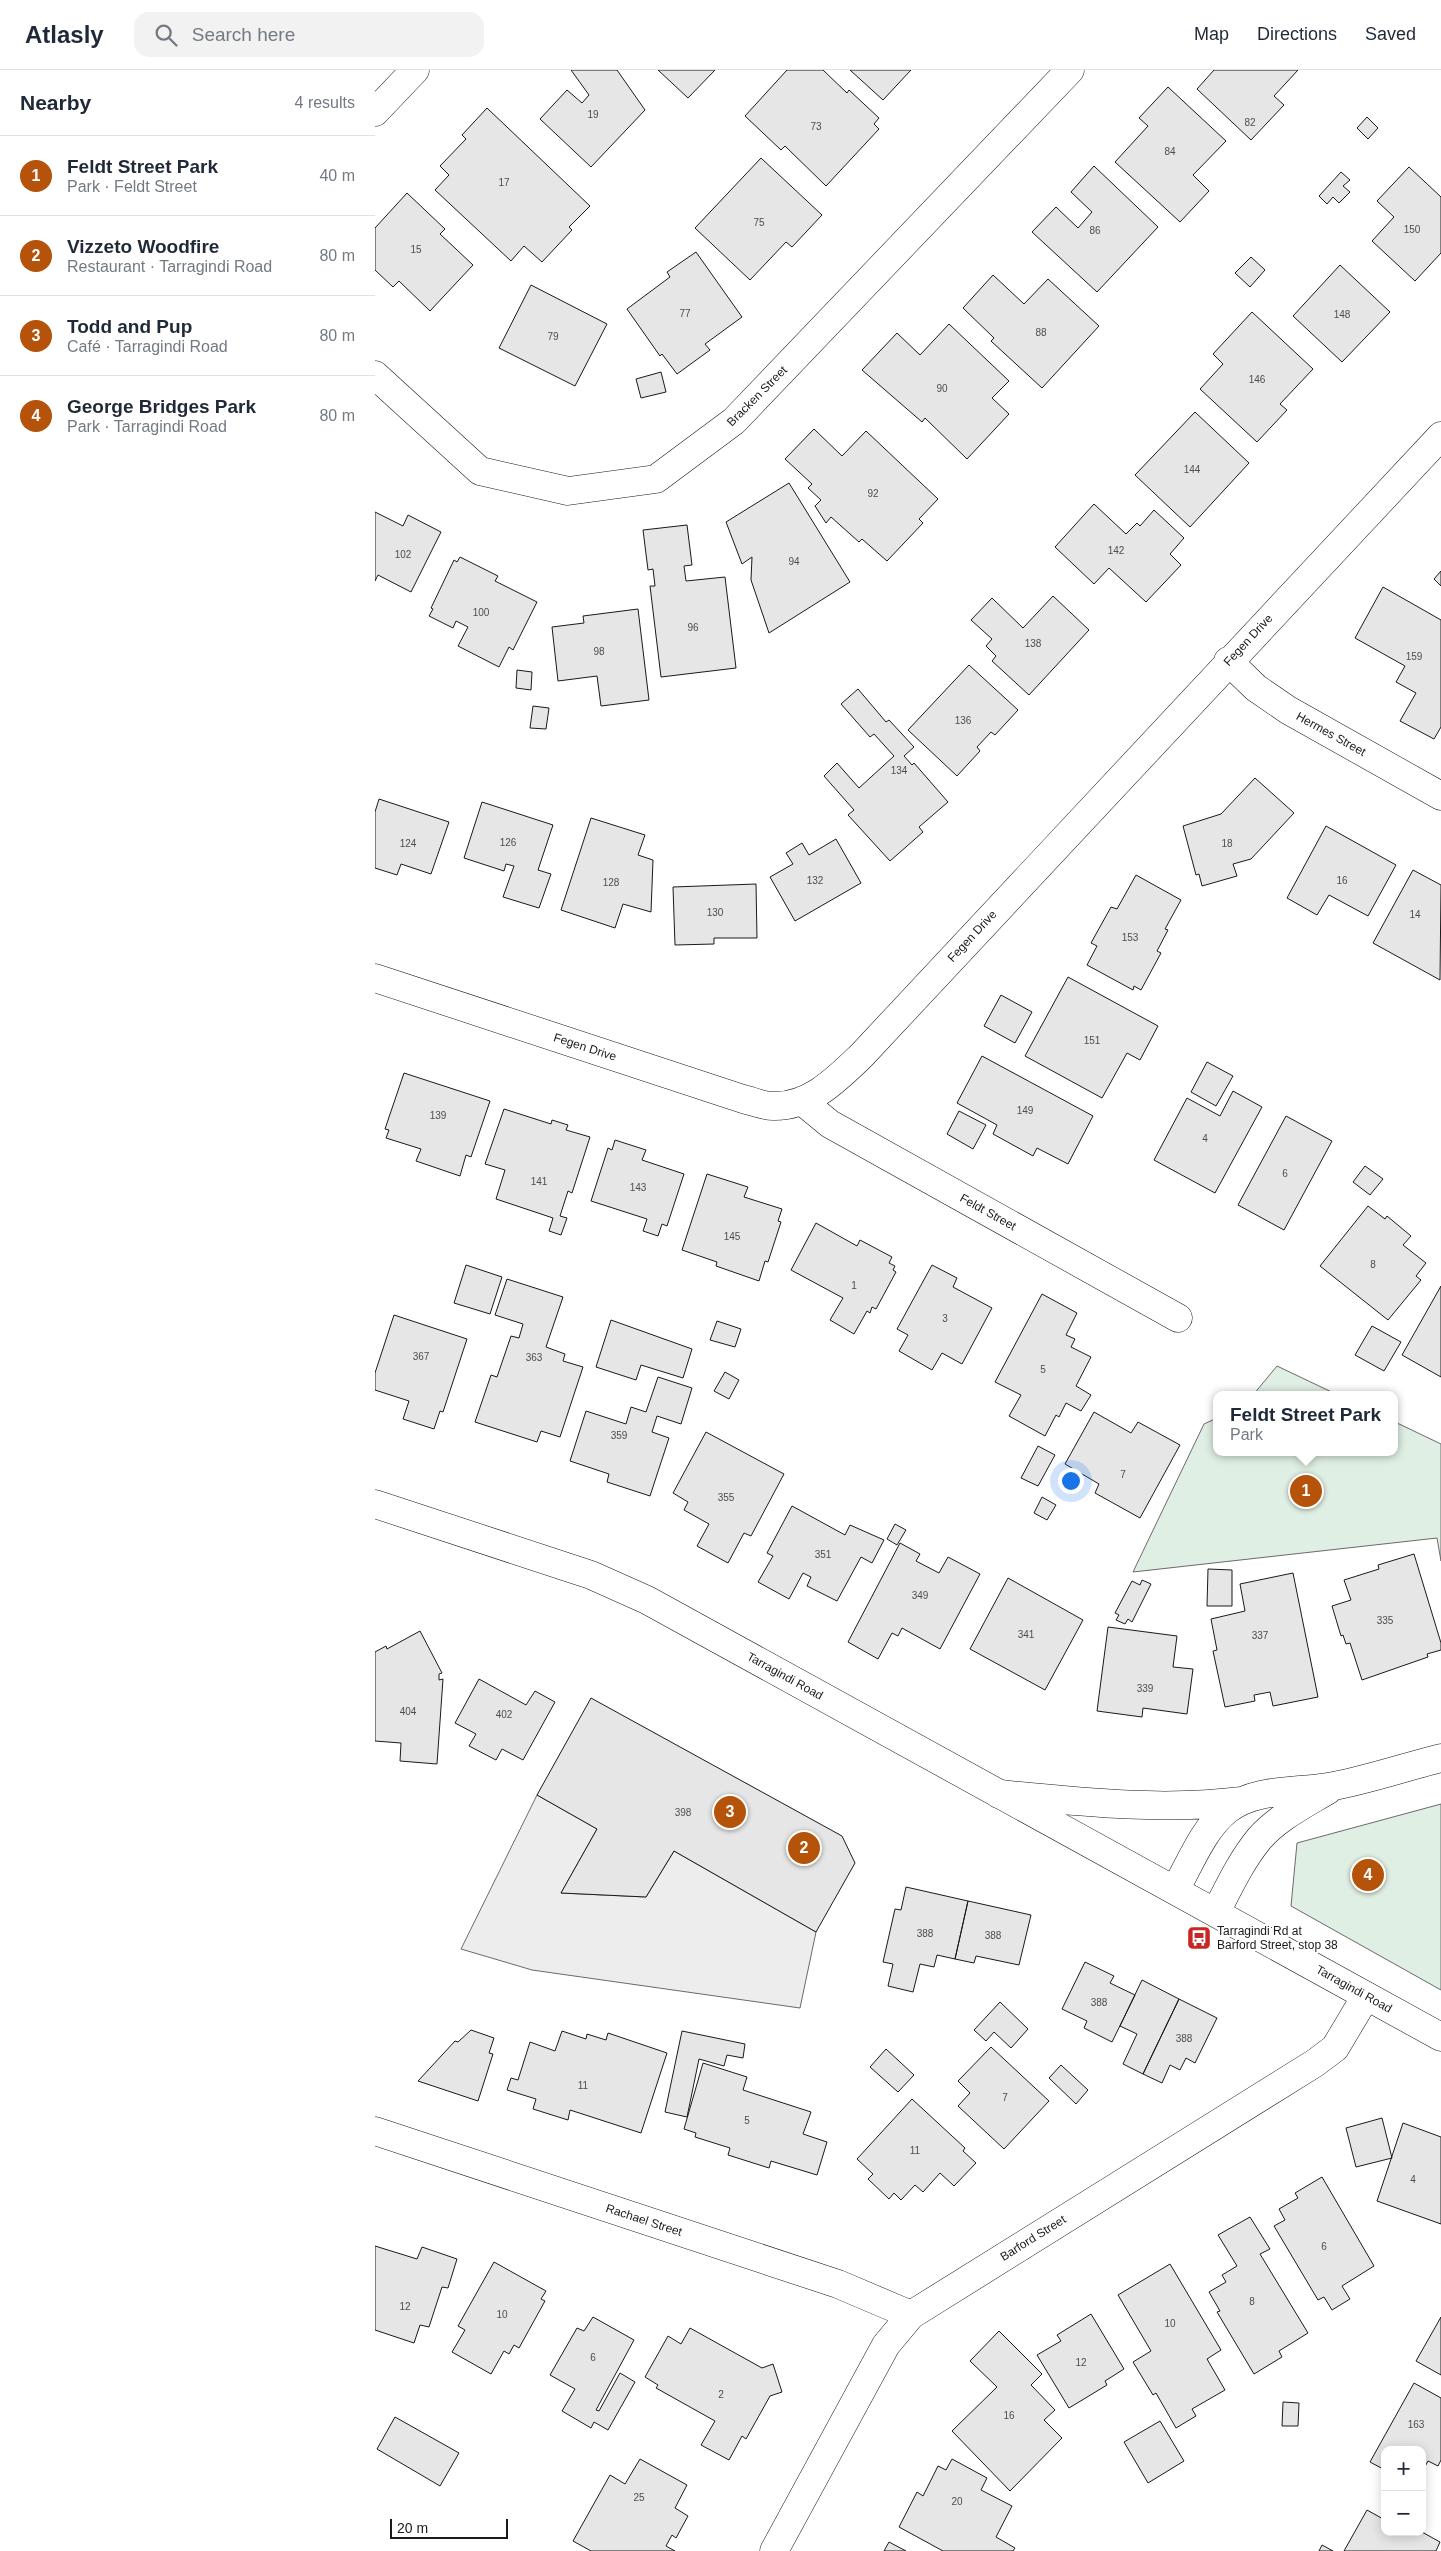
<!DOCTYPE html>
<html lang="en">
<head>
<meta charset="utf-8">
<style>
  :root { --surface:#fff; --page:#f2f2f3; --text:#1f2937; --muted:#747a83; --line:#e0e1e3; --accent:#b45309 }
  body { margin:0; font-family:Helvetica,sans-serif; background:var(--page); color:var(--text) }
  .controls { position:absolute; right:15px; bottom:15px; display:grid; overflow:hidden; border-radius:10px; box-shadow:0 2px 12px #0003 }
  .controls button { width:45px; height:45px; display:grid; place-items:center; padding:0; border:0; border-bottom:1px solid var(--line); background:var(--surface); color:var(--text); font:25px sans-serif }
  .scale { position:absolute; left:15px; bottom:12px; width:118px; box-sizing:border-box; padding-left:5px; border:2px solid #1a1a1a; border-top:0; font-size:14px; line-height:18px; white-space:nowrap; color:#1a1a1a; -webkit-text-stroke:4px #fff; paint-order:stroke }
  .you { position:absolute; left:695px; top:1410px; width:18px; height:18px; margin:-12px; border:4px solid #fff; border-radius:50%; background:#1a73e8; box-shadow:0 0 0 8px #1a73e833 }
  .badge { display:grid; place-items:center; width:32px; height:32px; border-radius:50%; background:var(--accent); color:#fff; font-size:16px; font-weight:700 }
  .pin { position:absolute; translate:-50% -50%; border:2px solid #fff; box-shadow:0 1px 5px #0006 }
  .popup { position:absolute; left:838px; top:1321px; width:185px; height:65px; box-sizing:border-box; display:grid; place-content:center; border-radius:10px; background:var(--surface); filter:drop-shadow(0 1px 4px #0005); font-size:16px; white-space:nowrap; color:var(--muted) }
  .popup b { font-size:19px; color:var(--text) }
  .popup::after { content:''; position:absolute; left:50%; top:100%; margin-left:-10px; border:10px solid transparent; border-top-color:var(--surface) }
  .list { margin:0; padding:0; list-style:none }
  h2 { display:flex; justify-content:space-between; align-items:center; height:65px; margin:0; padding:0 20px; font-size:21px }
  h2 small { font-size:16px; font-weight:400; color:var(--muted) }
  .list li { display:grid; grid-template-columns:32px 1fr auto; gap:15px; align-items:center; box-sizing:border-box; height:80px; padding:0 20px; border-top:1px solid var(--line) }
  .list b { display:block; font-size:19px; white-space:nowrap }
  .list p { margin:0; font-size:16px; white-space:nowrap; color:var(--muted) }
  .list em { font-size:16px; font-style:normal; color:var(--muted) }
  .icon { flex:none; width:28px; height:28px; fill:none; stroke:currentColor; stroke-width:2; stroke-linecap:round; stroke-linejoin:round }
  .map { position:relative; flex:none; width:1066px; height:2481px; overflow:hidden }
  header { display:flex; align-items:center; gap:30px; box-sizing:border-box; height:70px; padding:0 25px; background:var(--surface); border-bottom:1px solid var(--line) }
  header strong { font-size:24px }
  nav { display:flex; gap:28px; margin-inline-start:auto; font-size:18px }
  .search { width:350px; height:45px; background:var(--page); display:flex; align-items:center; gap:12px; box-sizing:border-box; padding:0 18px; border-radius:15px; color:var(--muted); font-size:19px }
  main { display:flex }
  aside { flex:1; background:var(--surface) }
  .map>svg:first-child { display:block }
</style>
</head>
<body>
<header>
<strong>Atlasly</strong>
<div class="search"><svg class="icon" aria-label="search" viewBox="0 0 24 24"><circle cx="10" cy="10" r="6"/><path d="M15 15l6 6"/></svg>Search here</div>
<nav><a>Map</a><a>Directions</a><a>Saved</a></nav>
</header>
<main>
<aside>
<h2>Nearby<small>4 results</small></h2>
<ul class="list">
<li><span class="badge">1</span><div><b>Feldt Street Park</b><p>Park · Feldt Street</p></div><em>40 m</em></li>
<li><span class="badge">2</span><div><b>Vizzeto Woodfire</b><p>Restaurant · Tarragindi Road</p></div><em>80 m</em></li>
<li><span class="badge">3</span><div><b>Todd and Pup</b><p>Café · Tarragindi Road</p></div><em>80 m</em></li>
<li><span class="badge">4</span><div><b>George Bridges Park</b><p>Park · Tarragindi Road</p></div><em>80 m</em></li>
</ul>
</aside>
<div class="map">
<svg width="1066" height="2481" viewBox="0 0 1066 2481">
  <rect width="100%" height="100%" fill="#fff"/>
  <path fill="#e0efe3" stroke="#6a6a6a" d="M902,1296L963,1325H878Z
    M842,1348V1382H1020V1352L1066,1374V1491L1062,1468L758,1502L829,1354Z
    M1066,1734V1920L916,1836L922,1773Z"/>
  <path fill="#ededed" stroke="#6a6a6a" d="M162,1725L222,1759L186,1823L271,1827L299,1781L441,1862L425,1938L157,1900L86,1879Z"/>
  <path fill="#e6e6e6" stroke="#1a1a1a" d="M196,0H242L270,40L216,97L165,49L192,20L207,33L214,25Z
    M283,0H340L313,28Z
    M412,0H448L472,23L474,20L504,48L499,54L504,59L451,116L410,76L406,80L370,46Z
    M475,0H536L508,30Z
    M839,0H923L899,26L909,35L876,70L822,19Z
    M793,17L851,71L818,105L834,121L805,152L740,92L773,56L764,48Z
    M112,38L215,136L194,157L197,160L167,192L149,176L136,191L60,120L74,105L65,96L91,69L87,65Z
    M992,47L1003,58L993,69L982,58Z
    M386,88L447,145L417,177L411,172L375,210L320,158Z
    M719,96L783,157L722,222L657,162L681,137L703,158L717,142L696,122Z
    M1034,97L1066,127V183L1040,211L997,171L1019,147L1002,131Z
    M966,102L975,110L968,116L975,122L964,133L958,127L952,134L944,126Z
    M32,123L70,159L65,164L98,195L55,241L24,211L18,217L0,200V158Z
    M321,182L367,247L330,274L335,280L302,304L287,284L285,286L252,239L295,207L292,202Z
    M876,187L890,200L875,217L860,203Z
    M965,195L1015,242L967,292L918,246Z
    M618,205L649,234L673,209L724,256L667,318L616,271L619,268L588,238Z
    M156,215L232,254L200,316L124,278Z
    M877,242L938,299L905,334L912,340L882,372L825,319L848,294L838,284Z
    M574,254L634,311L617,328L634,344L592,389L550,348L547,352L487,300L522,263L545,285Z
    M286,302L291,322L266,328L261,309Z
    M820,342L874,393L815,457L760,405Z
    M439,359L467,386L491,361L563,429L544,449L548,453L512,491L487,469L484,472L456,447L451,453L440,436L446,430L433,418L437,414L410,389Z
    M414,413L475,512L394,563L376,510L377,487L367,494L351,452Z
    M719,434L751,464L762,453L765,456L779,440L809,468L795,484L806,495L771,532L734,498L719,514L680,477Z
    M0,442L28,456L33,445L66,462L36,522L3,505L0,511Z
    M312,455L317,495L309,496L311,511L350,507L361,598L286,607L275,516H280L278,499L273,500L268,460Z
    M85,487L123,506L120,511L162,532L138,580L134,577L124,597L83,576L93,557L81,551L78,558L54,546L58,539L56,538L79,490L82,492Z
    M1066,501V516L1059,509Z
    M1008,517L1066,550V657L1059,669L1025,651L1041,623L1021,612L1030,596L980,568Z
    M678,526L714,560L654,625L617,591L621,586L611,576L617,569L596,550L617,528L648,558Z
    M263,539L274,630L226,636L222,606L183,611L177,557L209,553L208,546Z
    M594,595L643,640L620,665L616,662L602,677L605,681L582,706L533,660Z
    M142,600L157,602L156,620L141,618Z
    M483,619L511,652L514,650L539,677L529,686L537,695L539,693L573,732L544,757L548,762L515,791L473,745L479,740L449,706L462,693L484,718L519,686L499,664L495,667L466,634Z
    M158,636L174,638L171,659L155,658Z
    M880,708L919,743L876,789L858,794L862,806L827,816L824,804L821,805L808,756L846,744Z
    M4,729L74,752L56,804L26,794L22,805L0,798V742Z
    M107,732L178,755L163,800L176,804L164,838L128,827L139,796L131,794L129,801L89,788Z
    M216,748L270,765L263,785L278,790L276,842L248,834L240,858L186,840Z
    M951,756L1021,795L993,846L954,825L942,845L912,828Z
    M461,769L486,813L420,851L395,807L418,794L411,783L427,773L434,785Z
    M1038,800L1066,815L1065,910L998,873Z
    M761,805L806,830L790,859L793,860L782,881L786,883L766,920L759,916L758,920L712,895L722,876L716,873L736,837L742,839Z
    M381,814L382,868H339V874L300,875L298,817Z
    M693,907L783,956L765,990L752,983L727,1028L650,986Z
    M626,925L657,942L640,973L609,956Z
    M607,986L718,1046L693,1094L662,1078L658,1086L618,1064L622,1055L582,1033Z
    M832,992L858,1006L841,1036L816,1022Z
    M29,1003L115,1031L96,1087L91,1085L85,1106L41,1091L46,1079L11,1068L14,1060L10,1059Z
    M858,1021L887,1037L840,1123L779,1090L812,1028L845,1046Z
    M129,1039L176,1054L177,1050L193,1055L191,1060L215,1067L197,1123L193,1121L185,1146L192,1148L186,1165L174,1161L178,1148L121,1129L130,1100L110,1094Z
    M584,1041L611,1055L598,1079L572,1064Z
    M911,1046L957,1071L909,1160L863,1135Z
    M240,1070L271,1080L267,1090L309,1104L292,1156L287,1154L283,1166L268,1161L272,1149L216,1131L233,1078L237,1080Z
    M990,1096L1008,1109L995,1125L978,1112Z
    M332,1104L373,1117L369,1127L407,1139L403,1151L406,1152L393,1192L390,1191L384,1211L341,1196L342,1192L307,1180Z
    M993,1136L1010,1149L1012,1146L1036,1166L1028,1175L1051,1193L1041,1206L1046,1210L1013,1250L945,1196Z
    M441,1153L482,1176L485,1170L517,1187L514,1193L520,1196L518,1200L521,1202L501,1239L497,1237L495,1243L492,1241L479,1264L455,1250L468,1228L416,1200Z
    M91,1195L127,1207L115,1244L79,1233Z
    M557,1195L582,1208L578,1217L617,1238L587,1294L567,1283L557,1300L524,1281L533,1265L522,1259Z
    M132,1209L188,1227L171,1277L190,1284L188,1291L208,1297L185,1367L166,1361L162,1372L100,1352L116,1305L122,1307L136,1266L144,1268L148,1254L120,1245Z
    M1066,1216V1307L1027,1285Z
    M667,1224L702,1243L691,1265L700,1269L696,1277L716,1287L701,1316L716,1325L706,1341L691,1333L684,1347L681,1345L670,1366L634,1346L646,1325L620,1312Z
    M19,1245L92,1269L68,1342L65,1341L59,1359L28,1349L34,1331L0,1320V1303Z
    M236,1250L317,1279L308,1308L266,1295L261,1310L221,1297Z
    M342,1251L366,1259L360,1277L335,1270Z
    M997,1256L1026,1272L1009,1301L980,1285Z
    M350,1302L364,1310L354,1329L339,1321Z
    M283,1307L317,1318L306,1354L282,1346L277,1362L294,1368L275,1426L232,1412L234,1404L195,1391L211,1341L251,1354L256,1337L271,1342Z
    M719,1342L756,1363L763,1352L805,1375L765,1448L720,1423L724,1414L690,1394Z
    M331,1362L409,1404L376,1466L369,1463L353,1493L322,1476L334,1454L309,1440L313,1432L298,1423Z
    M663,1376L680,1385L663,1416L646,1408Z
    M667,1427L681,1435L672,1450L659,1443Z
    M417,1436L470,1465L475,1455L509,1470L497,1493L486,1487L462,1531L432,1516L436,1507L428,1503L414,1529L383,1512L398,1486L392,1483Z
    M520,1454L531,1460L522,1475L512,1469Z
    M525,1473L545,1484L541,1491L564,1503L573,1487L605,1504L565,1579L527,1558L523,1566L517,1563L503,1589L473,1572Z
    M1039,1484L1066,1573V1580L1052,1584L1053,1587L987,1610L975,1573L971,1574L968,1565L966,1566L957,1536L976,1530L969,1510L1004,1499L1003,1495Z
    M833,1499L857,1500V1536H832Z
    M918,1503L943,1627L898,1636L895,1622L879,1625L880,1631L850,1637L838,1581L842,1580L836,1549L870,1541L865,1514Z
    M633,1508L708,1550L670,1620L595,1579Z
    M767,1510L776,1514L757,1552L753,1549L750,1554L741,1550L744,1545L740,1543L757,1511L765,1515Z
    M733,1557L802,1566L798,1597L818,1599L812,1644L768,1638L767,1647L722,1641Z
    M45,1561L67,1603L64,1604V1610L68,1609L62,1694L25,1691L26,1673L0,1671V1582L11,1576L12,1579Z
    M104,1609L151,1635L160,1621L180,1632L148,1690L127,1679L121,1690L94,1676L101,1664L80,1653Z
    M216,1628L467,1766L480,1793L441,1862L299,1781L271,1827L186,1823L222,1759L162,1725Z
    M531,1817L593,1831L580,1889L562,1885L559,1897L545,1894L538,1922L513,1916L518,1894L508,1892L520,1839L526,1840Z
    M593,1831L656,1845L644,1895L601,1886L599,1893L580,1889Z
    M710,1892L739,1906L735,1913L760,1925L737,1972L709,1958L712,1951L687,1939Z
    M767,1910L804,1929L768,2004L748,1994L762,1964L745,1956Z
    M804,1929L842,1948L820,1993L811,1988L805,2000L795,1995L787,2013L768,2004Z
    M625,1932L653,1959L636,1978L619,1962L611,1971L599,1960Z
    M96,1960L119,1968L114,1983L118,1984L103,2031L43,2011L80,1971L83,1972Z
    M187,1961L211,1969L212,1964L231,1970L233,1963L292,1983L266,2063L195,2040L193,2050L158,2039L161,2029L132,2020L136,2008L143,2010L155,1972L180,1981Z
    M307,1961L370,1974L368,1988L352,1985L349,1996L324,1989L312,2047L290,2042Z
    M616,1977L674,2031L629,2079L583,2036L595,2023L583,2011Z
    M511,1979L539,2005L523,2022L495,1997Z
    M328,1993L372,2007L368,2020L436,2042L428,2064L452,2072L442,2105L396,2091L394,2098L353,2085L355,2078L320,2067L321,2063L309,2059Z
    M686,1995L713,2020L701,2034L674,2008Z
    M537,2029L590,2078L588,2081L601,2093L579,2116L565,2103L548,2122L540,2115L526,2130L519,2123L514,2129L493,2109L498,2104L482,2089Z
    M1007,2048L1017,2088L981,2097L971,2058Z
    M1028,2053L1066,2067V2154L1002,2131Z
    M947,2107L999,2196L967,2216L975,2229L957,2240L949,2227L943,2230L899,2156L910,2150L904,2139L923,2128L920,2123Z
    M875,2147L895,2179L885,2184L933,2263L904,2281L907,2287L879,2304L842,2242L845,2241L834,2222L851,2212L847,2205L862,2196L843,2165Z
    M0,2176L42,2189L47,2177L82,2189L73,2218L67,2217L54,2257L45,2255L39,2273L0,2260Z
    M119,2192L171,2221L166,2229L170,2231L144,2278L139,2275L134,2284L129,2281L116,2304L77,2282L90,2260L83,2256Z
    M795,2194L846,2280L832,2289L850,2320L817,2339L821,2346L801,2358L781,2323L778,2325L758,2292L776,2281L743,2225Z
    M716,2244L749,2299L730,2311L732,2315L694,2338L662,2285L686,2271L682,2265Z
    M218,2247L259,2270L221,2340L224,2341L245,2303L260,2312L233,2360L219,2352L216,2358L187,2341L200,2319L175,2305L202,2258L209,2261Z
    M1066,2247V2305L1041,2291Z
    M315,2258L387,2298L398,2294L407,2322L395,2326L371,2369L367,2366L354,2390L326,2375L340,2351L281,2318L283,2315L270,2307L293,2266L306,2274Z
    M624,2261L667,2304L656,2315L680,2340L669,2350L687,2368L635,2421L577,2361L622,2317L595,2291Z
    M1039,2313L1066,2328V2390L1063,2396L1053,2391L1047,2402V2380H1010V2400L995,2392Z
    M908,2332L924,2333L923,2356H907Z
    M20,2347L84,2383L65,2416L2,2379Z
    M785,2351L809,2391L773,2413L749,2372Z
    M265,2389L312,2415L300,2438L313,2446L301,2468L297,2465L291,2476L300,2481H216L198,2471L235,2405L250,2414Z
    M577,2389L612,2408L606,2420L637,2436L621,2467L640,2478L638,2481H568L524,2457L542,2422L548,2426L563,2396L571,2400Z
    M992,2440L1010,2450V2462H1047L1065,2472L1061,2481H969Z
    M514,2472L531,2481H509Z
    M947,2475L958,2481H944Z"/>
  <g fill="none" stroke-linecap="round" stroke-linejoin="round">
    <defs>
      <path id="street" d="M0,42L40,0
        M0,305L105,401L193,421L281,409L359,351L695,0
        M853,591L881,618L913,640L1066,726
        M0,908L368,1029C377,1031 388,1036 398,1036C435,1037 462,1009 487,985L1066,366
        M427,1031L455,1054L803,1248
        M624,1724C706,1732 786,1741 867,1731
        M800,1820C815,1794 828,1759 852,1740C881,1717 924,1723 959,1716C995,1709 1030,1697 1066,1688
        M841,1842C854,1817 866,1791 884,1769C902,1748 930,1734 953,1720
        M0,2061L463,2214L536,2245
        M399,2481L511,2275L536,2245L940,1993L960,1978L991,1926"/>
      <path id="secondary" d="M0,1434L216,1505L272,1530L1066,1967"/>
    </defs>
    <use href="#street" stroke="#1a1a1a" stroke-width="29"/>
    <use href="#secondary" stroke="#1a1a1a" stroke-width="29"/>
    <use href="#street" stroke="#fff" stroke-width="28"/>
    <use href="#secondary" stroke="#fff" stroke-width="28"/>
  </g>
  <defs>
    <symbol id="bus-square" viewBox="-11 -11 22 22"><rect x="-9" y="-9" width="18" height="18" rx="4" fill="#c62828" stroke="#fff"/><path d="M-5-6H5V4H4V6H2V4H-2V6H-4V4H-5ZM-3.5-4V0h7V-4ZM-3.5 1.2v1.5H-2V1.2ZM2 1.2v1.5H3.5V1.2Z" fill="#fff"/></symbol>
  </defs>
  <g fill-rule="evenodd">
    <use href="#bus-square" x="810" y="1854" width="28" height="28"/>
  </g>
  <g text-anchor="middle" stroke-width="4" stroke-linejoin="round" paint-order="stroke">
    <g font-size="10" fill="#4d4d4d">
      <text x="218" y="48">19</text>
      <text x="875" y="56">82</text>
      <text x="441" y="60">73</text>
      <text x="795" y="85">84</text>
      <text x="129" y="116">17</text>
      <text x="384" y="156">75</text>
      <text x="1037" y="163">150</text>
      <text x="720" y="164">86</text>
      <text x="41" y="183">15</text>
      <text x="310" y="247">77</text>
      <text x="967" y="248">148</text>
      <text x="666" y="266">88</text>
      <text x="178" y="270">79</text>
      <text x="882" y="313">146</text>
      <text x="567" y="322">90</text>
      <text x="817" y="403">144</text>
      <text x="498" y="427">92</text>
      <text x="741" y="484">142</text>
      <text x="28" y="488">102</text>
      <text x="419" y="495">94</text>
      <text x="106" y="546">100</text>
      <text x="318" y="561">96</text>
      <text x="658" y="577">138</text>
      <text x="224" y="585">98</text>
      <text x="1039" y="590">159</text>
      <text x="588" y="654">136</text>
      <text x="524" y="704">134</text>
      <text x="133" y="776">126</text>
      <text x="33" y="777">124</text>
      <text x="852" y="777">18</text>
      <text x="440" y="814">132</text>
      <text x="967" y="814">16</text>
      <text x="236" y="816">128</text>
      <text x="340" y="846">130</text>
      <text x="1040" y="848">14</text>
      <text x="755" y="871">153</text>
      <text x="717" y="974">151</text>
      <text x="650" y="1044">149</text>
      <text x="63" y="1049">139</text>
      <text x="830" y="1072">4</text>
      <text x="910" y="1107">6</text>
      <text x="164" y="1115">141</text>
      <text x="263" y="1121">143</text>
      <text x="357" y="1170">145</text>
      <text x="998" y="1198">8</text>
      <text x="479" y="1219">1</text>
      <text x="570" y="1252">3</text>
      <text x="46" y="1290">367</text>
      <text x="159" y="1291">363</text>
      <text x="668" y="1303">5</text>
      <text x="244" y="1369">359</text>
      <text x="748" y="1408">7</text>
      <text x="351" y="1431">355</text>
      <text x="448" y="1488">351</text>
      <text x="545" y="1529">349</text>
      <text x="1010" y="1554">335</text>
      <text x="651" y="1568">341</text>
      <text x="885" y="1569">337</text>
      <text x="770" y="1622">339</text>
      <text x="33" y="1645">404</text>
      <text x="129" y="1648">402</text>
      <text x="308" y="1746">398</text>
      <text x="550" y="1867">388</text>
      <text x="618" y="1869">388</text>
      <text x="724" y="1936">388</text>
      <text x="809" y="1972">388</text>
      <text x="208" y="2019">11</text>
      <text x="630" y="2031">7</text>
      <text x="372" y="2054">5</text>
      <text x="540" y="2084">11</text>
      <text x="1038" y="2113">4</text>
      <text x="949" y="2180">6</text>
      <text x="877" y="2235">8</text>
      <text x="30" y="2240">12</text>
      <text x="127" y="2248">10</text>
      <text x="795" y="2257">10</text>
      <text x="218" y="2291">6</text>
      <text x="706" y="2296">12</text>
      <text x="346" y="2328">2</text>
      <text x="634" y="2349">16</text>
      <text x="1041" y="2358">163</text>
      <text x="264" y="2431">25</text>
      <text x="582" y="2435">20</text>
    </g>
    <g font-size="12" fill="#1a1a1a" stroke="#fff">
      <text transform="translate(382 326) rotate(-45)" y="4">Bracken Street</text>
      <text transform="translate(873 570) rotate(-47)" y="4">Fegen Drive</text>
      <text transform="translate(956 664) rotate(29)" y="4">Hermes Street</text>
      <text transform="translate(597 866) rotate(-47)" y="4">Fegen Drive</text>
      <text transform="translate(210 977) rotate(18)" y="4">Fegen Drive</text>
      <text transform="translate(613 1142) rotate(29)" y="4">Feldt Street</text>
      <text transform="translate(410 1606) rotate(29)" y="4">Tarragindi Road</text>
      <text transform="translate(979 1919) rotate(29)" y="4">Tarragindi Road</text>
      <text transform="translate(269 2150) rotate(18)" y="4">Rachael Street</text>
      <text transform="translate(658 2168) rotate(-32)" y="4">Barford Street</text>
    </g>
    <g font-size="12" fill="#1a1a1a" stroke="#fff" text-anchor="start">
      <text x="842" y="1865">Tarragindi Rd at<tspan x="842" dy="14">Barford Street, stop 38</tspan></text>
    </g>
  </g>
</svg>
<div class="controls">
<button>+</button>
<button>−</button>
</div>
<div class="scale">20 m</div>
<div class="you"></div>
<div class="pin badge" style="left:931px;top:1421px">1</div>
<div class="popup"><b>Feldt Street Park</b>Park</div>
<div class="pin badge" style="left:429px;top:1778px">2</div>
<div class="pin badge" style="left:355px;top:1742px">3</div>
<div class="pin badge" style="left:993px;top:1805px">4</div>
</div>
</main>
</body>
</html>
